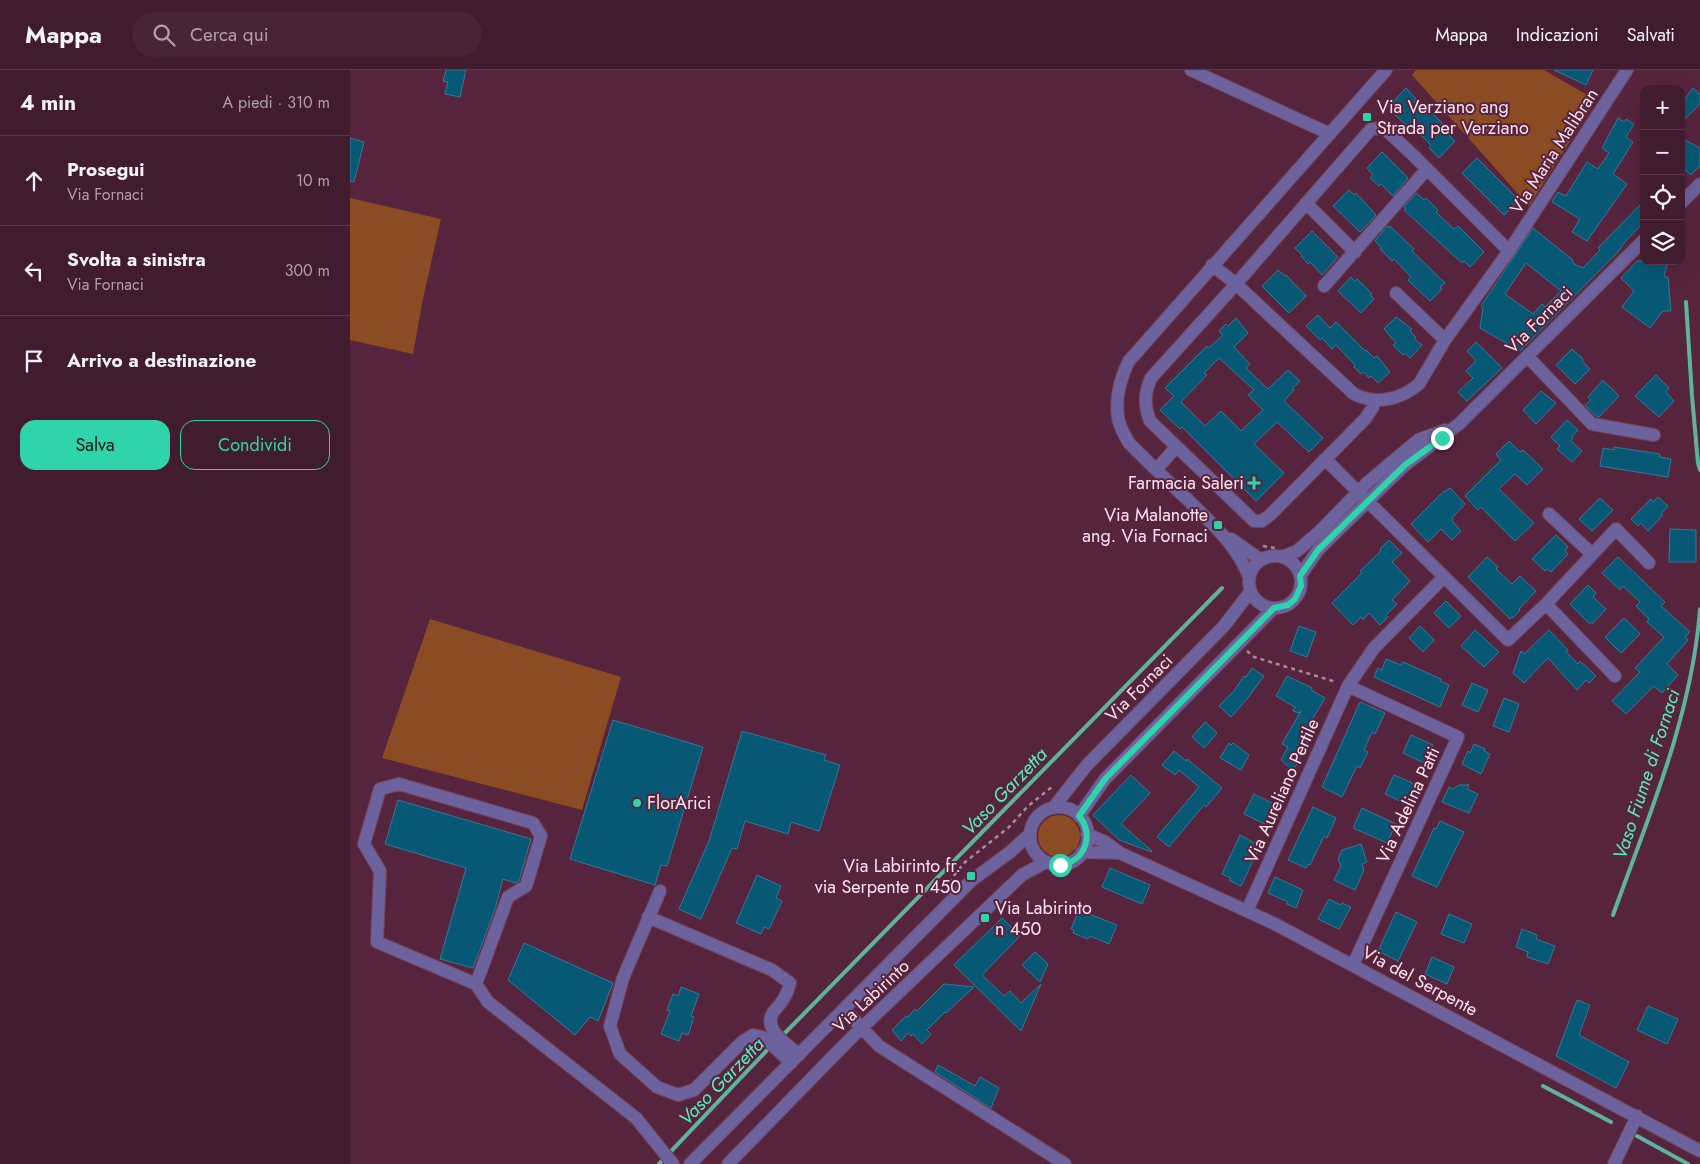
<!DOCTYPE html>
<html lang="it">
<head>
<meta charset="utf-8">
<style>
  :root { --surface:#411b2e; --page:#482436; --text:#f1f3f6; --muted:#aea1aa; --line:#5a394a; --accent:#2fd4aa }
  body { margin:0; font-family:Jost,sans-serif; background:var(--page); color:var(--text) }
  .controls { position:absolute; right:15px; top:15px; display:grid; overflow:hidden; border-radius:10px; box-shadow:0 5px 20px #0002 }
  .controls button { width:45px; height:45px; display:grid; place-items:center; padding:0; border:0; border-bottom:1px solid var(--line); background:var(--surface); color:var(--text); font:25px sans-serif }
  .stop { position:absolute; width:15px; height:15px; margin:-11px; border:4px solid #2fd4aa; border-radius:50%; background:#fff }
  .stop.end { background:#2fd4aa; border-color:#fff; box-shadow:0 1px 5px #0008 }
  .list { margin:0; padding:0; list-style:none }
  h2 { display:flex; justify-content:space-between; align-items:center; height:65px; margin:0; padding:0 20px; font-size:21px }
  h2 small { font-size:16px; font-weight:400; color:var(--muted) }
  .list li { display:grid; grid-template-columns:32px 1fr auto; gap:15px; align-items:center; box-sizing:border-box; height:90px; padding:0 20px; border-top:1px solid var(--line) }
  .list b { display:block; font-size:19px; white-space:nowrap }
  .list p { margin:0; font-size:16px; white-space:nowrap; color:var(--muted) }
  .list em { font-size:16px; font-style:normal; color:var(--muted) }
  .actions { display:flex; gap:10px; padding:15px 20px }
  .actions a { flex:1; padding:11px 0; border:1px solid var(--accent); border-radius:15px; text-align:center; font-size:18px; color:var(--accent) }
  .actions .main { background:var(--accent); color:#111 }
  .icon { flex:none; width:28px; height:28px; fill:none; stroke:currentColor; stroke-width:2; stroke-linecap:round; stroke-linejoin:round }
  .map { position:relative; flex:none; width:1350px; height:1094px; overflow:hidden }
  header { display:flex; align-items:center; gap:30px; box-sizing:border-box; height:70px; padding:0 25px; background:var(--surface); border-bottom:1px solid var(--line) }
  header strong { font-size:24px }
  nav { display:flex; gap:28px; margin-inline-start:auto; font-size:18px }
  .search { width:350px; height:45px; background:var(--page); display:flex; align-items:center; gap:12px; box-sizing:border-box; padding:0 18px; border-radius:28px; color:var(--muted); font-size:19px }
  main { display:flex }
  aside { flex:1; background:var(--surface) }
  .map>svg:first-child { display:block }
</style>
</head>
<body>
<header>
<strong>Mappa</strong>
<div class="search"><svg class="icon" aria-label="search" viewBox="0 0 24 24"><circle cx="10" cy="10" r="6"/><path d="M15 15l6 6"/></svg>Cerca qui</div>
<nav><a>Mappa</a><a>Indicazioni</a><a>Salvati</a></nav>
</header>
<main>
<aside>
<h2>4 min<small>A piedi · 310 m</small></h2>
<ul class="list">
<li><svg class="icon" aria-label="ahead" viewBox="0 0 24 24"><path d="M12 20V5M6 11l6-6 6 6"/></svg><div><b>Prosegui</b><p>Via Fornaci</p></div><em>10 m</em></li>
<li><svg class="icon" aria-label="left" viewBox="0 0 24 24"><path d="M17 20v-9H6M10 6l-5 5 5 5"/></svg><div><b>Svolta a sinistra</b><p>Via Fornaci</p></div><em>300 m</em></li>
<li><svg class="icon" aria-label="arrive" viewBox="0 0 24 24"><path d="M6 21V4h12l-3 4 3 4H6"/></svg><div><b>Arrivo a destinazione</b></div></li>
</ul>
<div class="actions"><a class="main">Salva</a><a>Condividi</a></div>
</aside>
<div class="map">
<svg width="1350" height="1094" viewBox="0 0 1350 1094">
  <rect width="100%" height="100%" fill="#57243e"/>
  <path fill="#8b4b23" d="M1066,0H1194L1246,30L1179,136L1062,5Z
    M0,128L91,149L73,229L63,284L0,270Z
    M80,549L271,607L232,740L32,688Z
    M688 766a21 21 0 1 1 42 0a21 21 0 1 1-42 0Z"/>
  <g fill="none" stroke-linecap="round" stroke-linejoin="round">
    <path stroke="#5eb39f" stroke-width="4" d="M1336,232L1342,326L1348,393L1350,400
      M1263,845C1299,745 1342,646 1350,539
      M432,966L872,518
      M1193,1016L1261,1052
      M1287,1066L1338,1094
      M309,1094L421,976"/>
  </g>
  <path fill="#075875" stroke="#357998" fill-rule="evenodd" d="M96,0H116L110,27L95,24L98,12L93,11Z
    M1204,0H1243L1236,15Z
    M1056,18L1066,29L1064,31L1078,45L1081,42L1099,60L1097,63L1105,71L1089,88L1079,78L1081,75L1067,61L1065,63L1045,45L1047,42L1040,35Z
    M1343,18L1350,24V34L1331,53V34Z
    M1268,48L1274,52L1276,49L1284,54L1276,67L1283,72L1263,104L1277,114L1237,171L1222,162L1230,149L1202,132L1208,122L1216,126L1237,92L1248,99L1259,83L1252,78Z
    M0,68L14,72L4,112L0,111Z
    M1331,68L1350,78V96L1341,105L1331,96Z
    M1032,82L1058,108L1043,126L1031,114L1029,116L1020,108L1023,105L1017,98Z
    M1127,88L1169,130L1154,145L1112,103Z
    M999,120L1004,125L1006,123L1026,145L1010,162L983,136Z
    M1066,123L1074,130L1076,128L1088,140L1086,142L1104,159L1108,156L1134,182L1120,197L1114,191L1112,193L1054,140L1056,138L1054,137Z
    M1294,131V152L1274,173L1268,182L1170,281L1130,258L1133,238L1131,236L1183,158L1223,190L1222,192L1229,197L1230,196L1233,198L1250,180L1248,178ZM1176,193L1211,221L1195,237L1192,234L1183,244L1155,224Z
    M1037,156L1039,158L1040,156L1064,179L1062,181L1095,213L1090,217L1092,219L1080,231L1058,210L1061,207L1044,189L1042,191L1030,179L1031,177L1025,171Z
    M962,161L988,187L972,205L960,192L958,194L951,186L952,185L945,178Z
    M1287,191H1318L1314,207H1318L1321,241H1313L1300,258L1272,237L1284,221L1271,208Z
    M928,200L935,206L936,205L956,226L939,243L912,216Z
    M1001,207L1005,211L1007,209L1022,224L1020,225L1024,229L1011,243L988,221Z
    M968,245L980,258L986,252L1015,281L1016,280L1024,288L1027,286L1040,302L1028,313L1021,306L1019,308L1014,302L1011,304L1004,297L1005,295L986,275L982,279L972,268L970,270L956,256Z
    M1046,247L1062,259L1060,261L1066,267L1064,269L1072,275L1060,288L1055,283L1053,285L1043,275L1046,273L1034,259Z
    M886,248L898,263L884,277L900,294L896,298L918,319L938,300L950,311L942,319L944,320L934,331L973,368L959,382L927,352L904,374L934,403L906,431L832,357L830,359L810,340L824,326L815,318L857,276L859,278L873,265L869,261L876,254L878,256ZM869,288L904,320L898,325L913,340L891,361L871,341L855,356L831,332L857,305L854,303Z
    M1126,272L1152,298L1117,331L1108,322L1123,308L1116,301L1126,291L1117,281Z
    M1222,279L1233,289L1232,291L1240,299L1225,314L1206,295Z
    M1306,305L1319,318L1316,322L1324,331L1309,347L1285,326Z
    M1253,310L1269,326L1249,347L1246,346L1235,335L1241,330L1238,327Z
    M1191,321L1206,333L1186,354L1173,340Z
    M1217,350L1228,360L1222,367L1223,368L1221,371L1232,381L1222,392L1207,379L1210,376L1201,367Z
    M1159,371L1170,382L1173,380L1193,399L1177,415L1165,404L1149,419L1184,453L1165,471L1131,437L1128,440L1115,426L1151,390L1146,384Z
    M1264,377L1310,384V387L1321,389L1318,407L1250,396L1253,378L1264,380Z
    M1100,418L1115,434L1102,448L1103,449L1102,451L1111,461L1102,470L1091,459L1078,472L1061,454L1094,421L1095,422Z
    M1308,427L1318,436L1311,444L1313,445L1298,461L1291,453L1288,456L1281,449L1301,429L1303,432Z
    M1250,428L1263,440L1242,461L1229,449Z
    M1320,459L1346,460V492H1319Z
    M1206,465L1218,477L1215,481L1218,484L1201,502L1197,499L1195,501L1182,489Z
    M1039,470L1052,483L1042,492L1060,511L1042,530L1047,534L1036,545L1038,547L1030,555L1019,543L1013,550L1011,547L1003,555L982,533L1012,503L1010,501L1031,481L1030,479Z
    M1137,487L1148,497L1146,499L1162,514L1170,506L1186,521L1169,539L1170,540L1163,548L1162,547L1160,549L1118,507Z
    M1268,487L1315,532L1311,536L1340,562L1335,567L1338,570L1317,594L1328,605L1312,623L1304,616L1276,644L1262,631L1290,602L1285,598L1314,567L1297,552L1299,549L1286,536L1290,532L1273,516L1270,520L1252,503Z
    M1238,515L1246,523L1243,527L1256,539L1243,553H1239L1220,534Z
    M1096,531L1111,546L1099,558L1084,543Z
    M1274,548L1290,564L1271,583L1255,567Z
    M949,556L966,562L957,587L940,581Z
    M1070,556L1084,570L1073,582L1059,568Z
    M1125,560L1149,582L1134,597L1111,576Z
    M1199,560L1218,580L1216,582L1228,594L1230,591L1246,606L1239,613L1236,610L1227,620L1198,588L1174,613L1163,603L1171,581L1174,584Z
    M1036,589L1051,595L1053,592L1091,609L1090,611L1099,615L1090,637L1024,607L1028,598L1032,600Z
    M902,598L914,606L897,629L881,647L869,636L884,621L894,606L896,607Z
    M937,606L962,618L961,620L975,628L953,665L958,668L956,672L958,673L943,701L931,690L938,677L932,674L951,641L949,643L943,641L945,637L926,626Z
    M1122,613L1138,620L1128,642L1112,635Z
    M1154,628L1169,634L1159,662L1143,656Z
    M1010,632L1035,643L1025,664L1022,662L1014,680L1018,682L1010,698L1007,696L992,727L972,717Z
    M263,650L353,677L317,796L311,795L305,815L220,789Z
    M855,652L867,663L854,678L842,667Z
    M392,661L476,685L474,690L490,695L469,761L441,752L438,764L395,751L387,779L382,778L351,849L329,839L359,771Z
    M1061,665L1083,675L1074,693L1053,683Z
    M879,673L881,675L883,673L899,685L891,700L870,688Z
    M1124,674L1135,679L1134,681L1140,684L1131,704L1112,694L1118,681L1120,683Z
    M824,681L836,691L837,689L872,718L856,737L854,735L819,777L807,767L849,717L829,700L825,705L812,695Z
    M781,705L800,723L771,754L802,781V782L769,770L743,745Z
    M1044,705L1067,715L1058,735L1035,724Z
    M1109,715H1119L1117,719L1128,724L1119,743L1092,732L1099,717L1103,719Z
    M904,724L922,733L921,736L925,738L917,755L894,744Z
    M48,730L181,769L169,811L166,813L153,809L145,839L123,898L90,889L116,798L35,774Z
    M963,737L986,748L977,768L974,766L960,795L958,794L956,798L938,790Z
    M1012,738L1046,754L1037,773L1003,758Z
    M1090,751L1114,762L1087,817L1062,806L1084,758L1086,759Z
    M890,765L910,776L891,816L879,810L881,808L872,804Z
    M1011,774L1017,792L1012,794L1014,800L1005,820L984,810L991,796L988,789L992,780Z
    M760,798L800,815L792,834L752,817Z
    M407,805L431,816L426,828L432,831L419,859L414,857L411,864L386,853Z
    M925,807L953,820L946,838L937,834L938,832L918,823Z
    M979,829L991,835L992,833L1001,837L989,859L968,849Z
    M729,840L767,855L759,874L740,866L738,869L723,863L724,860L721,859Z
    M1046,842L1067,852L1048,891L1028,881Z
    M1099,844L1122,854L1114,873L1091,864Z
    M652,848L670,866L632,905L654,926L660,921L671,933L691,914L671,961L604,895Z
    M1172,859L1187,865L1186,869L1205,876L1198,894L1177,887L1178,882L1166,877Z
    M174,873L263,913L248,951L240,947L225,965L158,910Z
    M685,882L698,894L690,912L672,895Z
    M1082,887L1104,897L1097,914L1075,904Z
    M594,914L624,917L596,943L595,942L577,960L581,964L572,974L563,964L561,966L558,963L551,971L542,960L556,946L558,947L565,939L567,941Z
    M331,917L349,924L341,946L344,947L338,965L332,963L329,971L311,964L320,941L317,940L323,924L328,926Z
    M1227,930L1240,935L1229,965L1279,992L1266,1018L1206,986Z
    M1298,936L1328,949L1317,974L1287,960Z
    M588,995L625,1016L630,1007L649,1018L641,1038L585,1002Z"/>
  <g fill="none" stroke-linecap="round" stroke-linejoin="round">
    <defs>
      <path id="minor" d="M841,0L980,64
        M956,133L1005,182
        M1331,133L1350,114
        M862,195L886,214L1004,324C1026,335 1050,330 1069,314L1095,270L1159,181L1277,0
        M974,216L1077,99
        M1046,223L1095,270
        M1178,287L1242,354L1304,365
        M1024,330L1023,337L1015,349L920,445L912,451H904L800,351C794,335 794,324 801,308L886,214L1021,59L1034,58L1064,86L1159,181
        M975,389L1158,570L1196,534L1266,459L1299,493
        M806,400L826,377
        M1199,444L1242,484
        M881,469L911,490
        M899 512a26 26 0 1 1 52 0a26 26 0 1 1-52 0Z
        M932,487L947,481L969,462L1018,412L1068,370L1095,360
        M950,506L968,480L1028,421L1055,395L1109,354L1294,170
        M899,507C888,476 860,452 837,429C817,411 798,392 779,373C776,367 772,361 770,355C763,334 770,309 779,291L1036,0
        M1196,534L1265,606
        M680 766a29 29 0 1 1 58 0a29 29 0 1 1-58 0Z
        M703,738L737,695L874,556L900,522
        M729,746L755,709L924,538
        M737,764L755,772L770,783L923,853L1350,1081
        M732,782L770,783
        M310,821L273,908L260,956L270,984L307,1017L328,1025L344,1020L392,972L403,965L415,968L441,993
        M897,841L998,616
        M298,847L422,900L440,913C437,925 433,931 425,940C410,958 436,973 449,985
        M1003,895L1108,667L998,616L1024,578L1094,507
        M126,914L27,872L30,801L14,774L30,719L49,714L183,753L191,766L176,816L158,827L126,914L138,932L286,1048L323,1094
        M494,939L529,976L715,1094
        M340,1094L621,811L660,782L680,764
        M378,1094L499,970L672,805L696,792
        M1264,1094L1287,1046"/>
    </defs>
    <use href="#minor" stroke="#72435a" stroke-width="14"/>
    <path stroke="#b08a9c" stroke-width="2.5" stroke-dasharray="4 4" stroke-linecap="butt" d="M913,476L925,478
      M897,581L904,587L986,612
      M601,813L602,808L614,793L659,757L678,736L703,716"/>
    <use href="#minor" stroke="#6b629e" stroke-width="12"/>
  </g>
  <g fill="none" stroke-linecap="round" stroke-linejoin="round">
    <path stroke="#2fd4aa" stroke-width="6" d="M710,795C735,792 745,765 729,746L755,709L924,538L938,535L945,529L951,516L950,506L968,480L1055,395L1092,368"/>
  </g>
  <g fill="#2fd4aa" stroke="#57243e" stroke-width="2">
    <rect x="1012" y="42" width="10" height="10" rx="2.5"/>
    <path d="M901.5 405.5h5v5h5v5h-5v5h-5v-5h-5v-5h5z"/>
    <rect x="863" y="450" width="10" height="10" rx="2.5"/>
    <circle cx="287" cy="733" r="5"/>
    <rect x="616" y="801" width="10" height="10" rx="2.5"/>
    <rect x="630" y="843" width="10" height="10" rx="2.5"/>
  </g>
  <g text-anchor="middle" stroke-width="4" stroke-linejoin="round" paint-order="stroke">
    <g font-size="18" fill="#fee3ee" stroke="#57243e" text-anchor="start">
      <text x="1027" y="43">Via Verziano ang<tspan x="1027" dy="21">Strada per Verziano</tspan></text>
      <text x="894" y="419" text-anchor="end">Farmacia Saleri</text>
      <text x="858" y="451" text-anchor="end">Via Malanotte<tspan x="858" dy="21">ang. Via Fornaci</tspan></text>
      <text x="297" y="739">FlorArici</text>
      <text x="611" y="802" text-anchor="end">Via Labirinto fr.<tspan x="611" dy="21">via Serpente n 450</tspan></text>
      <text x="645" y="844">Via Labirinto<tspan x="645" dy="21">n 450</tspan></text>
    </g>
    <g font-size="18" fill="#fee3ee" stroke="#57243e">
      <text transform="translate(1204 81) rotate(-57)" y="6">Via Maria Malibran</text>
      <text transform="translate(1189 250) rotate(-45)" y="6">Via Fornaci</text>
      <text transform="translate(789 618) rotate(-45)" y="6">Via Fornaci</text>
      <text transform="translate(932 721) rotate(-66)" y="6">Via Aureliano Pertile</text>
      <text transform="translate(1058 735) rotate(-65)" y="6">Via Adelina Patti</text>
      <text transform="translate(1070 911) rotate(28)" y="6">Via del Serpente</text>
      <text transform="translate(521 926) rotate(-43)" y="6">Via Labirinto</text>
    </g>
    <g font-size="19" font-style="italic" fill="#57eec2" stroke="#57243e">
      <text transform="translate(1296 704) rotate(-72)" y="7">Vaso Fiume di Fornaci</text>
      <text transform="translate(654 721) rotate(-46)" y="7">Vaso Garzetta</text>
      <text transform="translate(371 1011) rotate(-46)" y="7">Vaso Garzetta</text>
    </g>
  </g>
</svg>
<div class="controls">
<button>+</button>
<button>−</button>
<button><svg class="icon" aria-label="locate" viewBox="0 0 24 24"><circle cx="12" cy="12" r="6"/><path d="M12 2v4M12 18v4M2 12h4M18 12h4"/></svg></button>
<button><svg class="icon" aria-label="layers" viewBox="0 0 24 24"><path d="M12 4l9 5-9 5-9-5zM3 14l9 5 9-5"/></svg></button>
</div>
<div class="stop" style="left:710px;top:795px"></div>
<div class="stop end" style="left:1092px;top:368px"></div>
</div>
</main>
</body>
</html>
